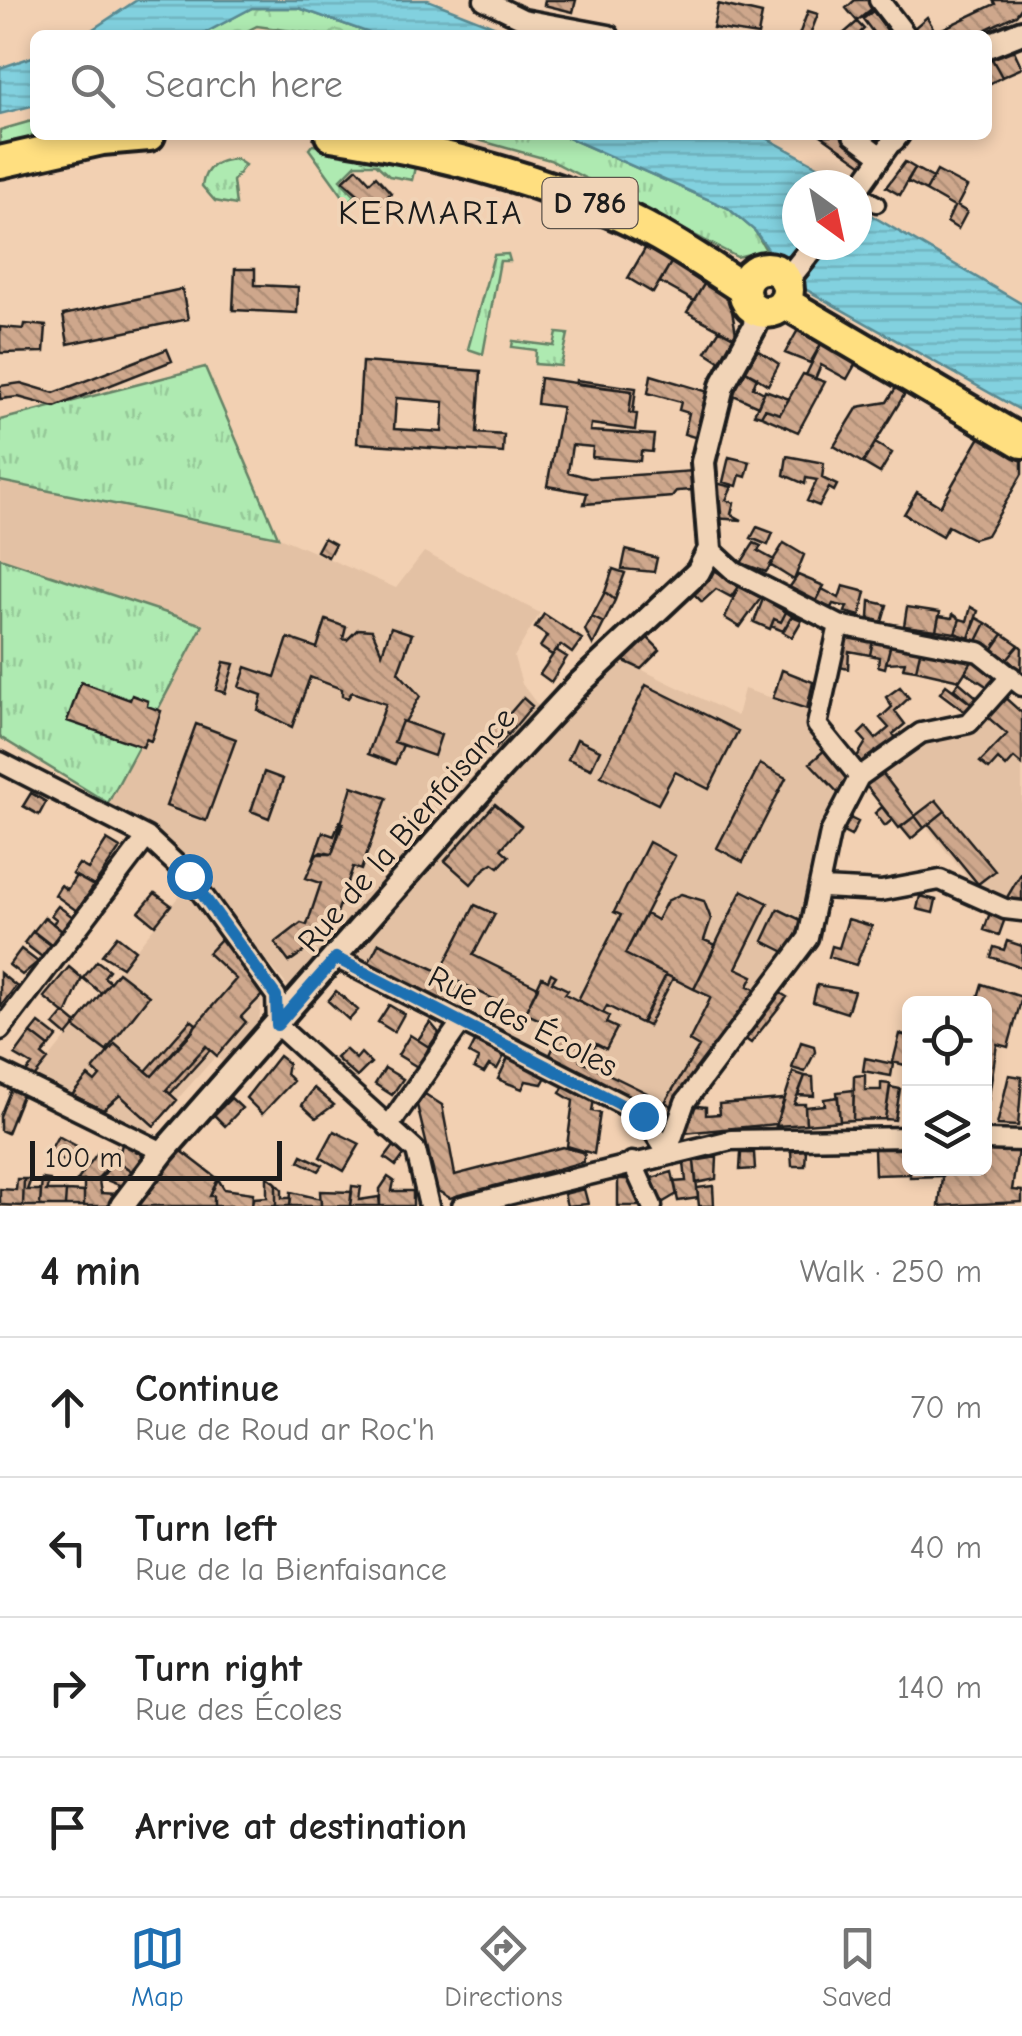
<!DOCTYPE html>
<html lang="en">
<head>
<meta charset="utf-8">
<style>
  :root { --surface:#fff; --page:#f2f2f2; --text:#222; --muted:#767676; --line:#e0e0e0; --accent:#1f6fb2 }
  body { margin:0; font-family:"Comic Neue",sans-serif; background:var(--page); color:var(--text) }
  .controls { position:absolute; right:30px; bottom:30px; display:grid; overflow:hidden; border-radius:15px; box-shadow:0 5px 15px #0003 }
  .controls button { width:90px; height:90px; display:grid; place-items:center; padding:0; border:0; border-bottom:2px solid var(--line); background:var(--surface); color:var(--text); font:50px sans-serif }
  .compass { position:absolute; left:782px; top:170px; width:90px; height:90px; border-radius:50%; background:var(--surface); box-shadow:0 5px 15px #0003; rotate:147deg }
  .scale { position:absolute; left:30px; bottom:25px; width:252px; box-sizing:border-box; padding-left:10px; border:5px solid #1c1c1c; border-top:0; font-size:28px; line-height:35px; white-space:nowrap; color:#1c1c1c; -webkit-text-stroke:8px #f1d4b7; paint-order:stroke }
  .stop { position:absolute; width:30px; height:30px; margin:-22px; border:8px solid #1f6fb2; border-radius:50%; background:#fff }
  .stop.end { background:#1f6fb2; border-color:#fff; box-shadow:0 2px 10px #0008 }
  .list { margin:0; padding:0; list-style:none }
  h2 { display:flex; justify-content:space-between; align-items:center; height:130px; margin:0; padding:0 40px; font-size:42px }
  h2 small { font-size:32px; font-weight:400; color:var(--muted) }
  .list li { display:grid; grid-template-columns:65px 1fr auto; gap:30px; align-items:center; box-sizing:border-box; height:140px; padding:0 40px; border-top:2px solid var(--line) }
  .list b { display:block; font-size:38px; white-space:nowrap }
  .list p { margin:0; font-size:32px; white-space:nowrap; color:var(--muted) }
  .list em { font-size:32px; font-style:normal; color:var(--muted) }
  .icon { flex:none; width:55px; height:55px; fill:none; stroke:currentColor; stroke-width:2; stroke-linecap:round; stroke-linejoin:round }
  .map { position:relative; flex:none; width:1022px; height:1206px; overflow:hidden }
  .search { position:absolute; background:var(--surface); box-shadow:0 5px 15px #0003; left:30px; right:30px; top:30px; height:110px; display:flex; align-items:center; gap:25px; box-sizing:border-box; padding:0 35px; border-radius:15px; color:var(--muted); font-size:38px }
  .sheet { height:690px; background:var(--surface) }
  nav { display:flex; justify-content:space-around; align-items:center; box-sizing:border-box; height:140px; border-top:2px solid var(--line); background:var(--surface); font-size:28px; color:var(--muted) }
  nav a { display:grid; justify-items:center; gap:5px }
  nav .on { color:var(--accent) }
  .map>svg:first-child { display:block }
</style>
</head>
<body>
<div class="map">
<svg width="1022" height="1206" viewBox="0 0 1022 1206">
  <defs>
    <pattern id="grass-tufts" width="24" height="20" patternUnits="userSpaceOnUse" patternTransform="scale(2.5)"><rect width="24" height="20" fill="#aeeab1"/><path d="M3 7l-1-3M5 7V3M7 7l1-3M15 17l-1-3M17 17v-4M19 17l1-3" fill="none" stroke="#95c898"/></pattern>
    <pattern id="forest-crowns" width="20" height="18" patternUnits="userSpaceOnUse" patternTransform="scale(2.5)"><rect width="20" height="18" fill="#aeeab1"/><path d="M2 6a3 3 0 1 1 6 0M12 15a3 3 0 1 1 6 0" fill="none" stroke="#95c898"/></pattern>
    <pattern id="water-rules" width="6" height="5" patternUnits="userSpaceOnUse" patternTransform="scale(2.5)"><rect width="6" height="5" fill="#82d1df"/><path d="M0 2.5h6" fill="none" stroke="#70b3bf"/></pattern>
    <pattern id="building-back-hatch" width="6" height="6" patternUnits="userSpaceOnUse" patternTransform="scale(2.5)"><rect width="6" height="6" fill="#cea78c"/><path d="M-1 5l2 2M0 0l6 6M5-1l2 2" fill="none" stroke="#b08f78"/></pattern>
  </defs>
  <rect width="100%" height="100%" fill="#f2d0b2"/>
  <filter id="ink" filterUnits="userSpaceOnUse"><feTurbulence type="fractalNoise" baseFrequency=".01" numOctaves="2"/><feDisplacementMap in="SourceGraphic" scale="20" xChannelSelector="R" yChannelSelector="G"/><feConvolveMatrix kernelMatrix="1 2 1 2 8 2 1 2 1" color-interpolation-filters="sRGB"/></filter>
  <g filter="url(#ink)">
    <path fill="#e3c1a4" d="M205,367L279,537L396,588L424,552L540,613L514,657L522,684L539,707L291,990L162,835L0,737V420Z
      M624,661L737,716L744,689L816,712L854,775L809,924L766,988L730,1024L669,1121L346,961L568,705Z
      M1002,695L1022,713V909L979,892L879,768L922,736L971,725Z
      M187,886L263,989L259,1021L222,1062L216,1056L149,1131L31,1081Z"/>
    <path fill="url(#grass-tufts)" stroke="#658366" stroke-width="2.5" d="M35,120V135H70L0,152V130Z
      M460,135H562L728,208L755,231L766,250L737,257L550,160Z
      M312,145L417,159L412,180L389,176L376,164H356L340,180L355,196L348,203L309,149Z
      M236,159L245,165L233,181L236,205L215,201L202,186C205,166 218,160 236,159Z
      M508,254L510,261H500L483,354L468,349L494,255Z
      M557,333L568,334L561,366L535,364L536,350L512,347L513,341L554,346Z
      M205,367L278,537L0,481V420Z
      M0,558L203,625L108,803L0,737Z"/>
    <path fill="url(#forest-crowns)" stroke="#658366" stroke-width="2.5" d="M252,8H299L375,35H321L257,26L239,35H201Z"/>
    <path fill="url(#water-rules)" stroke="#598991" stroke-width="2.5" d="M137,0H428L516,35H375L299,8H252L201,35H84Z
      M35,56V105L0,114V68Z
      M562,135H761L823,169L835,185H797V245H857V207L1022,304V411L791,281L755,231L728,208Z"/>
    <path fill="url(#building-back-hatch)" stroke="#1c1c1c" stroke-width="2.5" fill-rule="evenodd" d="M545,0H576L573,12L544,5Z
      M855,0H871L875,6L857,21L846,8Z
      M993,0H1022V7L1016,15L974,35H924L931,28L936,32L995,4Z
      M718,4L762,14L758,35L713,28Z
      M808,11L818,14L810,35H799Z
      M873,11L890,34L889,35H875L863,19Z
      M927,17L935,31L931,28L919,35L913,29Z
      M857,22L864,29L858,35H842Z
      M1012,46L1022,68L1002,77L991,57Z
      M991,57L1002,77L987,85V59Z
      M821,135H846L868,157L863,165Z
      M905,162L915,168L900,195L886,187Z
      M357,168L370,182L376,176L391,193L375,209L343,181Z
      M915,168L933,178L926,191L907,181Z
      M937,171L967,187L957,206L967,212L958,229L947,222L954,207L926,191Z
      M646,247L672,261L653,293L628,278Z
      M672,261L706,281L694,301L660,282Z
      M235,269H255V285L298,287L297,313L233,310Z
      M706,281L729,294L737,339L687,312Z
      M182,289L188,319L68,344L63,315Z
      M25,324L46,326L44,352L0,353V327L24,329Z
      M799,328L822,342L810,363L785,353Z
      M720,329L740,341L726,365L706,352Z
      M822,342L856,363L847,379L821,365L815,379L806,375Z
      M167,349L172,361L55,407L18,397L0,399V386L21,383L54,393Z
      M758,350L779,364L768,385L744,370Z
      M362,362L481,371L477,433L504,435L503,453L357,443ZM396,398L444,402L442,432L394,429Z
      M744,370L757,377L753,387L764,393L758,406L731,394Z
      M803,374L825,382L798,432L761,416L765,409L780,414Z
      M651,375L712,393L701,439L684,434L689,413L679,410L681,402L648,393Z
      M540,378L632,391L629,413L637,414L635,430L591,424L590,431L654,435L652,452L641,451L640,461L592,457L593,447L572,445L568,472L590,478L694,471L693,490L677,491L672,497L584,504L587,493L547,486L562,407L537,404Z
      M576,380L636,388L633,413H629L632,391L576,384Z
      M897,386L906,392L863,463L834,446L858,407L887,402Z
      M765,390L789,399L780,414L765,409L761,416L754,414Z
      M980,437L1022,461V474L987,535L973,539L948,526L942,536L904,514L917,492L940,506Z
      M875,443L892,453L880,473L863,463Z
      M787,456L824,463L822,478L837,485L834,491L829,488L819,506L807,501L817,480L806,478L805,484L784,475Z
      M729,457L750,462L746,477L740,475L737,486L723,482Z
      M712,482L732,487L726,500L734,503L731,514L742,520L714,518Z
      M757,527L773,533L768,545L751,538Z
      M324,538L335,544L328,557L317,551Z
      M754,543L761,546L758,551L774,560L766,572L741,563Z
      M784,543L804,555L794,580L770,565Z
      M626,550L657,558L654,572L622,569Z
      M613,569L625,573L615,600L605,592Z
      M714,570L739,585L731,597L716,589L702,602L692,592Z
      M798,575L824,586L816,602L787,591Z
      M739,585L761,598L740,627L725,618Z
      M843,586L866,592L860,616L845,612L847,607L833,604L831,608L815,603L822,589L839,598Z
      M605,592L615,600L604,623L592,617Z
      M763,599L786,612L781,622L774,619L770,629L754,622Z
      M870,601L887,605L882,622L869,618Z
      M907,607L940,612L936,630L904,626Z
      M971,607L978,611L969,638L955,633L960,619L967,621Z
      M786,612L792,616L783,631L771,626L774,619L781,622Z
      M544,614L582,639L572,653L561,645L552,655L540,647L547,636L535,628Z
      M953,614L960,619L955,633L936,630L939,616L952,618Z
      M792,616L802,620L792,637L783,632Z
      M592,617L604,623L593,645L585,630Z
      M977,618L986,623L977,641L969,638Z
      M326,620L346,627L343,639L347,640L358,629L372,630L382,653L391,627L412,634L398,672L420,696L405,722L402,721L394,742L403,745L395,764L368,754L386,704L352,692L348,698L342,696V689L310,677L292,727L258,710L262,695L239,687L246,667L275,677L288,638L317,648Z
      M986,623L1003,634L992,650L977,641Z
      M842,634L873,640L870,655L849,651L848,669L832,665Z
      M1003,634L1019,645L1007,659L992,650Z
      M646,636L660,650L641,669L624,661Z
      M873,640L891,643L885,668L878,666L879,657L870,655Z
      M891,643L921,648L916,670L903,668L905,662L886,663Z
      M1019,645L1022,648L1021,672L1007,659Z
      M921,648L973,660L960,680L916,670Z
      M556,650L567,657L551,682L540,674Z
      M973,660L1000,678L991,689L965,672Z
      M224,662L234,664L225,693L216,690Z
      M782,670L813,682L807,709L773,698Z
      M81,682L130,700L132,695L148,701L147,706L161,711L151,741L146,739L143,747L67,721Z
      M959,682L980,700L975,707L954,689Z
      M646,685L738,731L709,789L675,772L658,804L601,776Z
      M946,685L974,706L968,714L940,693Z
      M900,687L909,698L895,711L905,724L893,734L900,743L864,770L855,760L866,742L859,734L866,727L876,739L889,728L880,718L892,707L886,697Z
      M1002,695L1022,713V765L1014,758L1006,767L998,759L989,769L980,762L1007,734L984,714Z
      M523,698L532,706L508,735L498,727Z
      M402,721L441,735L434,756L394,742Z
      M196,724L236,739L206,821L166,806Z
      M495,725L508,735L495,749L483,739Z
      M577,739L600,750L591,769L568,759Z
      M828,747L854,775L842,797L810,763Z
      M760,764L786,778L743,862L717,848Z
      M880,770L915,816L899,828L864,783Z
      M264,772L283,779L269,818L251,811Z
      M352,786L387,798L361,870L353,867L330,933L289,962L275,943L301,923L307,925L321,883L306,878L317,854H332Z
      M31,793L46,802L39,815L23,806Z
      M936,800L945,811L924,828L915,816Z
      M495,804L521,826L501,849L509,856L499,867L493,863L484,869L471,884L445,861Z
      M882,807L892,820L885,826L875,813Z
      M945,811L995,871L978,884L929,824Z
      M844,815L858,822L851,836L837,829Z
      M915,816L924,828L911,839L901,827Z
      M340,821L343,823L332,854L321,852L314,857L323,832L334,836Z
      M107,840L120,848L94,886L72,874L79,864L88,869Z
      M649,842L675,856L625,954L666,975L641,1023L607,1006L603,1013L578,1000L621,915L614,912Z
      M1022,872V907L1003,904Z
      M76,876L94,886L77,911L55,895L61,885L67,890Z
      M742,890L768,903L736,968L753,976L748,986L757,990L754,1000L730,1024L675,1108L665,1102L699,1047L689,1041L711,997L694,989Z
      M155,893L171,905L155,925L139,912Z
      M681,894L704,901L711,919L704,940L716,945L694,989L625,954L646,914L657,920L667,901Z
      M920,896L936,900L933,913L917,909Z
      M475,905L495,914L473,955L538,987L524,1014L459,982L445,1010L365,970L379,943L440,972Z
      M58,906L73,917L62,931L53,924L56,919L51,915Z
      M992,907L1007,913L999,935L984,930Z
      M778,909L803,921L787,953L763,941Z
      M45,917L62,931L51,945L33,932Z
      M848,919L872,926L856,965L829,957L832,946L839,948Z
      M33,931L51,945L42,957L24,943Z
      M117,936L135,950L122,967L102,955Z
      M223,937L262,995L241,1017L246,1022L217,1056L206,1046L166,1090L177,1100L154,1126L120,1095L103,1110L72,1095L88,1076L95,1082L100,1076L93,1070L115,1044L152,1076L236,979L208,953Z
      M1007,941L1022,946V968L991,957L994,947L1004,950Z
      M21,949L38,962L22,975L9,965Z
      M97,961L109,970L104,977L110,982L101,993L83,978Z
      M69,967L82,978L66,1015L44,997Z
      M118,972L149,996L106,1051L74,1027Z
      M0,973L16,986L1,1006L0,1005Z
      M551,973L556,976L552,982L568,990L565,994L609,1016L606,1023L617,1028L606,1049L596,1044L592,1052L546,1030L549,1024L525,1013L542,977L548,980Z
      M666,975L673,978L648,1026L642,1023Z
      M982,984L1022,997L1008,1047L997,1044L988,1102L984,1004H976Z
      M817,985L854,991L847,1013L813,1002Z
      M775,990L787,997L751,1043L740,1035Z
      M336,991L358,1010L349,1020L328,1001Z
      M389,1005L404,1014L394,1032L378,1022Z
      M64,1013L77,1024L67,1036L54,1025Z
      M191,1020L196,1024L193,1031L152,1076L146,1071Z
      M430,1022L439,1033L429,1047L418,1040Z
      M39,1023L57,1037L49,1047L31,1033Z
      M31,1033L49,1047L42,1055L48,1060L31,1081L24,1075L32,1065L15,1055Z
      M900,1034L910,1037V1073L909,1066L893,1062Z
      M410,1035L429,1047L419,1068L398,1055Z
      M559,1036L586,1049L580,1060L647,1093L640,1107L547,1061Z
      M476,1040L505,1054L497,1069L489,1065L484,1073L474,1068L478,1059L469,1054Z
      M801,1042L814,1046L815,1052L805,1072L792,1068Z
      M206,1046L210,1050L170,1094L166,1090Z
      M345,1049L356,1059L361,1053L371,1063L357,1077L336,1058Z
      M279,1056L288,1063L286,1074L293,1081L262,1114L246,1098Z
      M509,1056L547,1075L542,1084L526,1081L522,1089L498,1079Z
      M865,1058L893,1064L891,1076L863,1071Z
      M385,1068L403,1079L392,1095L375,1084Z
      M793,1072L805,1076L794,1104H805L806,1124L776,1126Z
      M865,1075V1090H881V1083L890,1084L885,1119L853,1120L854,1076Z
      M1009,1075L1022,1077L1018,1126L997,1125Z
      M805,1076L813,1077L814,1096L798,1095Z
      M565,1084L594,1099L592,1111L600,1113L594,1154L567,1146L573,1101L560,1093Z
      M12,1086L24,1090L7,1133L0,1130V1116Z
      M890,1087L900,1089L895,1120L885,1119Z
      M314,1088L334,1105L316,1118L302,1105Z
      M854,1090L853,1120L840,1121L837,1092Z
      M425,1094L442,1105L455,1175L563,1147L585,1153L583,1162L450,1198L438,1191L417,1105Z
      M838,1097L840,1121L806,1124L805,1107L825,1105L824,1099Z
      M231,1098L242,1108L225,1126L214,1115Z
      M784,1099L776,1124L683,1133L687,1105L706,1107V1115L720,1114L719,1104Z
      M334,1131L360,1144L344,1171L320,1157Z
      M58,1136L80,1148L70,1164L48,1154Z
      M123,1140L147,1159L135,1173L109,1157L116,1148L120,1152Z
      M394,1146L404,1155L396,1166L385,1158Z
      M179,1149L218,1179L210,1196H214V1206H133Z
      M874,1149H909L910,1174L875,1175Z
      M806,1150L805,1166H792L791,1151Z
      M984,1150H1018L1012,1190L1022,1191V1202L939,1206L943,1168H984Z
      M98,1152L115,1160L95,1181H77Z
      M741,1153H754L755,1169L740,1170Z
      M302,1155L323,1165L319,1171L299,1161Z
      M717,1157L716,1179L696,1183L694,1161Z
      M115,1160L135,1173L124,1187L101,1178Z
      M694,1161L698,1198L678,1201L674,1182L686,1181L684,1163Z
      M910,1168H943V1176L910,1177Z
      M672,1172L677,1194L660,1204L648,1179Z
      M267,1176L276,1183V1206H252L253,1198L267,1197Z
      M388,1177L394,1181L392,1191H413V1206H380V1189Z
      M17,1179H24L23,1206L0,1205V1189L16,1190Z
      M24,1179H31L27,1190H41L40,1206H23Z
      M42,1179L50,1180L46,1191H66L65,1206H40Z
      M218,1179L224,1189L253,1193L252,1206H214V1196H210Z
      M618,1179H632L645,1206H618Z
      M84,1181H99L101,1193L118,1194L109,1206H84Z
      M276,1183L282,1189V1198H291L290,1206H276Z
      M352,1186L361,1187L359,1200L379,1197L380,1206H350Z
      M713,1186L714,1206H699L697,1188Z
      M584,1189L588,1204L567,1206L564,1194Z
      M66,1191L84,1192V1206H65Z
      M320,1191L352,1192L350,1206H321Z
      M291,1192L321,1199V1206H290Z"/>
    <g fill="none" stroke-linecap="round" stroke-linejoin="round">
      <defs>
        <path id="pedestrian" d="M857,193L877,204"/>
        <path id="minor" d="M484,0L523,19L609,35
          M879,0L906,35
          M853,135L881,156
          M857,191L893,140
          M710,549L735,572L839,625L979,652L1022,686
          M839,625L817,725L859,777
          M0,762L147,837L189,876L276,996L277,1025L416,1151L429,1206
          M822,888L881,891L940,880L1005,909L1022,911
          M336,958L643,1115L667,1153
          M0,1030L147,837
          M0,1072L163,1152
          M388,1127L460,1024
          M984,1140L1022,1141
          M667,1153L685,1102L808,938L830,833L859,777L921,733L969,723L1011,676
          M632,1162L652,1206
          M462,1206L731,1140L910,1137"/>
        <path id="tertiary" d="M987,46L1022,32
          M893,140L897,135
          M783,277L795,270L815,245
          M122,1206L163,1152L500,769L579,684L698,572L710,549L703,462L722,386L755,326L756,310"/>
        <path id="primary" d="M331,135C431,150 526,174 619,215C662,234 704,263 744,289
          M0,162L102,139L149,135
          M744 290a22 22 0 1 1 44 0a22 22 0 1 1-44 0Z
          M784,302L1022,442"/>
      </defs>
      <use href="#pedestrian" stroke="#1c1c1c" stroke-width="21"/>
      <use href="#minor" stroke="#1c1c1c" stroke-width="25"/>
      <use href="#tertiary" stroke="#1c1c1c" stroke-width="30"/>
      <use href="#primary" stroke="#1c1c1c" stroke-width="38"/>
      <use href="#pedestrian" stroke="#f1d4b7" stroke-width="14"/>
      <use href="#minor" stroke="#f1d4b7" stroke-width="18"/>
      <use href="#tertiary" stroke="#f1d4b7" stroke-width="22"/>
      <use href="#primary" stroke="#ffdf80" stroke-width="30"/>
    </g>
  </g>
  <g fill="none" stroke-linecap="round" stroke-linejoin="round" filter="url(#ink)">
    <path stroke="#1f6fb2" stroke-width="12" d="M189,876L276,996L277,1025L336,958L643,1116"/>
  </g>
  <g text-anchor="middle" stroke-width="8" stroke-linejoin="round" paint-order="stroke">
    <rect fill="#f1d4b7" stroke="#5c534a" stroke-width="2.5" x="542.5" y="178" width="95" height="50" rx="8"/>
    <g font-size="30" font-weight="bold" fill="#1c1c1c">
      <text x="590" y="213">D 786</text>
    </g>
    <g font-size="32" fill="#1c1c1c" stroke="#f1d4b7">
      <text transform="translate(406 829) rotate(-49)" y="11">Rue de la Bienfaisance</text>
      <text transform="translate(523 1021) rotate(27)" y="11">Rue des Écoles</text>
    </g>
    <g font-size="35" letter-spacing="2.5" fill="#1c1c1c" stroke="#f1d4b7">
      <text x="431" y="224">KERMARIA</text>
    </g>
  </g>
</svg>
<div class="controls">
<button><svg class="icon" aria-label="locate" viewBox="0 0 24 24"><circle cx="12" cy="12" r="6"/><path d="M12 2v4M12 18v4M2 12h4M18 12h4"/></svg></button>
<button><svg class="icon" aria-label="layers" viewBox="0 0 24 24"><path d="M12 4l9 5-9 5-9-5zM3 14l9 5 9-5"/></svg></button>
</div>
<svg class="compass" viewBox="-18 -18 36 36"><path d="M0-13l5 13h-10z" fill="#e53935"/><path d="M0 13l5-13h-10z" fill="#767676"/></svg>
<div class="scale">100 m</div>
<div class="stop" style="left:189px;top:876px"></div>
<div class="stop end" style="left:643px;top:1116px"></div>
<div class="search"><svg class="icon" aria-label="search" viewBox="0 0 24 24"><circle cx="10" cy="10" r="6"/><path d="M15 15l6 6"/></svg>Search here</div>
</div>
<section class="sheet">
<h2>4 min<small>Walk · 250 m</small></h2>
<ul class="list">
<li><svg class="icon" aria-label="ahead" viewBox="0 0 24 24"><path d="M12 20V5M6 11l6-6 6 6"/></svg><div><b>Continue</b><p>Rue de Roud ar Roc'h</p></div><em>70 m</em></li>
<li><svg class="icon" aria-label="left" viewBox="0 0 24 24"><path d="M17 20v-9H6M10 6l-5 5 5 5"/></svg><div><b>Turn left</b><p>Rue de la Bienfaisance</p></div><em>40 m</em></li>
<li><svg class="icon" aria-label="right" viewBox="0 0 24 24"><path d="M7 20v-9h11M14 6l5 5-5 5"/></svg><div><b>Turn right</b><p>Rue des Écoles</p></div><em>140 m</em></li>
<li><svg class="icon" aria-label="arrive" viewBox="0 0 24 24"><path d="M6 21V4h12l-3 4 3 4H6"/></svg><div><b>Arrive at destination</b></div></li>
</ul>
</section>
<nav>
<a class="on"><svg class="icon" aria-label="map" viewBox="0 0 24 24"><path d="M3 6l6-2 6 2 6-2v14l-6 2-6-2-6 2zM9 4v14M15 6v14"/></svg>Map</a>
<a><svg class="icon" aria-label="directions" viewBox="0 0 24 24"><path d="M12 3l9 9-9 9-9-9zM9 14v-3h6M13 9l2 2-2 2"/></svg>Directions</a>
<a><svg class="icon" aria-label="saved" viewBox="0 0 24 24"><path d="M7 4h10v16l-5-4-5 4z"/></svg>Saved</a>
</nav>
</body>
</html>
